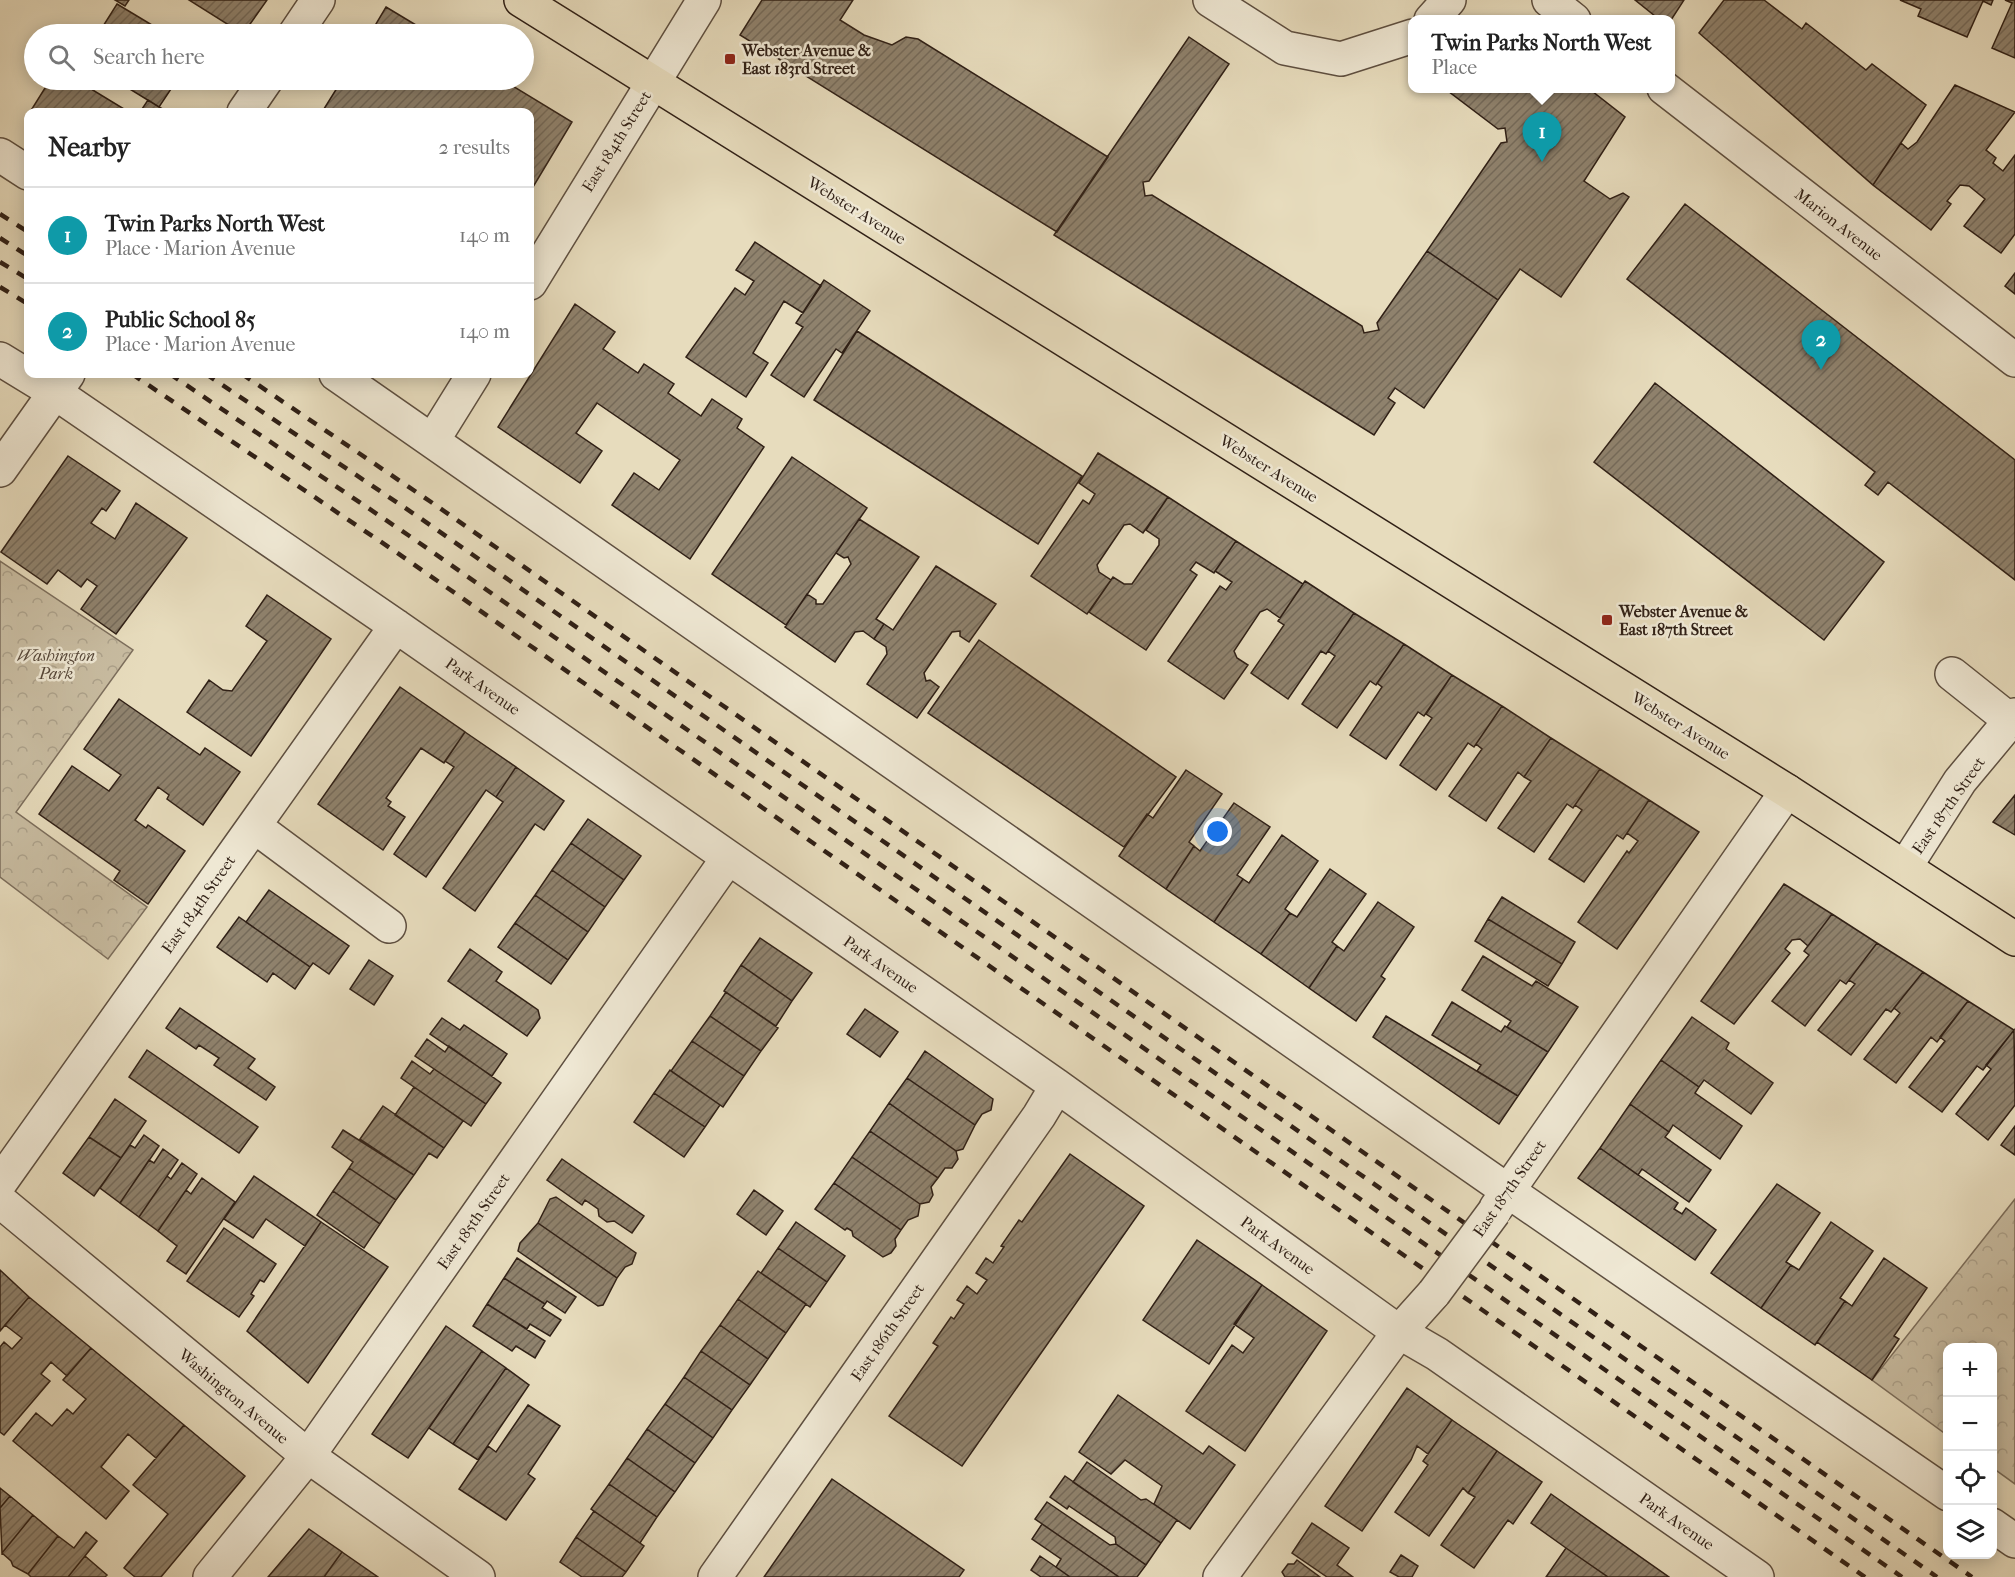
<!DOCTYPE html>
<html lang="en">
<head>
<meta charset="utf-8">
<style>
  :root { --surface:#fff; --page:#f6f6f6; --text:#222; --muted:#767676; --line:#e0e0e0; --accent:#2563eb }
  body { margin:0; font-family:"IM FELL French Canon",serif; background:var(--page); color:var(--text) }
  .controls { position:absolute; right:18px; bottom:18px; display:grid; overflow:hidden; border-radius:12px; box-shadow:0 3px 15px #0003 }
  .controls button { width:54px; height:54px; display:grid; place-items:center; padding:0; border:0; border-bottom:2px solid var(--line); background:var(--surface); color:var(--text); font:30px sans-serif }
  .you { position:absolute; left:1218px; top:832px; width:21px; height:21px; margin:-15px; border:4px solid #fff; border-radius:50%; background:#1a73e8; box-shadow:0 0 0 9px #1a73e833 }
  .badge { display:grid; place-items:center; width:39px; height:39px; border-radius:50%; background:var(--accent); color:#fff; font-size:20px; font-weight:700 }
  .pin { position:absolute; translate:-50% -50px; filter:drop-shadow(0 2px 3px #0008) }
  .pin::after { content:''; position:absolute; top:32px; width:21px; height:18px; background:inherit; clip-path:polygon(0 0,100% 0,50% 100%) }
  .popup { position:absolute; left:1408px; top:15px; width:267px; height:78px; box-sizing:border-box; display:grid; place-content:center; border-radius:12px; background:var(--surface); filter:drop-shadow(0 2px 4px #0005); font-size:20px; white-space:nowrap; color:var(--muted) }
  .popup b { font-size:22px; color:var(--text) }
  .popup::after { content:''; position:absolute; left:50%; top:100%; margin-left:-12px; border:12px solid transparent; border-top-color:var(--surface) }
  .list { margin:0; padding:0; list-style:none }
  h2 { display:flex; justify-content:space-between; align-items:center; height:78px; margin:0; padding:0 24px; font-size:26px }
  h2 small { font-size:20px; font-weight:400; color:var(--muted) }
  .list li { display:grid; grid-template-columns:39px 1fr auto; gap:18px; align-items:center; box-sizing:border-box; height:96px; padding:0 24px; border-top:2px solid var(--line) }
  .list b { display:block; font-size:22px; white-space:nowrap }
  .list p { margin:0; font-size:20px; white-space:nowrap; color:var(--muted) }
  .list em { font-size:20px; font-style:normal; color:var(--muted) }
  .icon { flex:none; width:33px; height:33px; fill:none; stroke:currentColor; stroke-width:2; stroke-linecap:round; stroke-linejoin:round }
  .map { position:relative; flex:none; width:2015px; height:1577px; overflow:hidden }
  .search { position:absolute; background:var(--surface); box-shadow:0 3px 15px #0003; left:24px; top:24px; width:510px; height:66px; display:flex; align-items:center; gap:15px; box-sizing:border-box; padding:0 21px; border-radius:33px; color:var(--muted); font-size:22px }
  .panel { position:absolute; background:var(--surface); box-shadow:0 3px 15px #0003; left:24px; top:108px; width:510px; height:270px; border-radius:12px }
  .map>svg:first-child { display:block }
</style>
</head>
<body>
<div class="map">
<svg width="2015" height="1577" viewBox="0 0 2015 1577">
  <defs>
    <pattern id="park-crowns" width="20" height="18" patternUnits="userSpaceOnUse" patternTransform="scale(1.5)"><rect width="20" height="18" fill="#c8bca1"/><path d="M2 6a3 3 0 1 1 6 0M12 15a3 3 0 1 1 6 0" fill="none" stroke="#aca18a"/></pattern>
    <pattern id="building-hatch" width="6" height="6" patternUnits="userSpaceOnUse" patternTransform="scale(1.5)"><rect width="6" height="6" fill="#8f826d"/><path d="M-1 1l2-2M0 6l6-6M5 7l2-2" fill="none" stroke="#756a59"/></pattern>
  </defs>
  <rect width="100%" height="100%" fill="#e7dcbd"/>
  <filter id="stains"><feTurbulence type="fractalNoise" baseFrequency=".00333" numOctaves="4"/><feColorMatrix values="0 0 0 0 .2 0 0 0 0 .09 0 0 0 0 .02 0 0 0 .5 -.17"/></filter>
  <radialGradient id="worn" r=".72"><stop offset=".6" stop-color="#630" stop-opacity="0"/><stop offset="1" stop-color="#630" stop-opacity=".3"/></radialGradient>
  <path fill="url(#park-crowns)" stroke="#7c6e5c" stroke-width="1.5" d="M0,561L133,650L16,812L147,907L108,959L0,877Z
    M2015,1199V1484L1993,1468L1992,1348H1948L1947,1435L1872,1380Z"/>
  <path fill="url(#building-hatch)" stroke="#302016" stroke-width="1.5" d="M115,0H129L125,6Z
    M189,0H267L243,34Z
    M762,0H853L840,20L864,35L892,45L906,37L918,39L1108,157L1057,232L740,35Z
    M1635,0H1684L1671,20H1660Z
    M1724,0H1764L1802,29L1806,23L1866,70L1872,64L1926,105L1873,185L1699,33Z
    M1900,0H1993L1991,5L1983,1L1967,37L1918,16L1921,9Z
    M2005,0H2015V58L1992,48L2012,3Z
    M117,4L167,34H106L100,31Z
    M386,7L431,34H370Z
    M1189,37L1229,64L1149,181L1143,182L1145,196L1152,195L1362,326L1364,333L1379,330L1377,323L1427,251L1498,300L1424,408L1395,388L1388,398L1395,403L1374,435L1054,235Z
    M50,80H97L91,89L129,112H30Z
    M115,80H177L159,107Z
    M342,80H503L572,122L530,192V112H322Z
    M1955,85L2015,112L1986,150L1996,158L1993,163L2003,171L2015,155V234L2001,253L1964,226L1985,199L1969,186L1960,185L1947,201L1951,204L1931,230L1873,185L1901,143L1908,149L1917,142Z
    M1450,88H1588L1625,117L1584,181L1610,199L1623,193L1629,197L1561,297L1520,269L1498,300L1427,251L1501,143L1507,142L1505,128L1498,129L1448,91Z
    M148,100L159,107L168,112H140Z
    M1685,204L2015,460V580L1888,482L1878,495L1865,485L1875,472L1627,279Z
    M755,242L821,286L803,313L784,301L753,353L768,363L746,397L686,357L735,288L745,295L754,281L736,270Z
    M2015,273V294L2005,286Z
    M824,280L870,311L842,353L836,349L804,397L771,375L803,327L796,323Z
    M575,304L615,332L603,349L638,373L644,364L674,384L668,393L701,416L712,399L742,419L737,428L764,447L690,559L612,505L634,473L659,490L680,460L597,403L576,433L602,451L580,483L498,427Z
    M857,331L1082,476L1038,544L814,400Z
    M1655,383L1884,562L1824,640L1594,462Z
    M1098,453L1168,497L1143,533L1130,524L1124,525L1097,565L1099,572L1111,580L1087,614L1031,576L1083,500L1089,504L1095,494L1079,483Z
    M68,456L120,491L106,511L102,508L91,523L115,539L136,503L187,538L116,634L81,609L97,586L87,579L81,587L58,570L47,584L1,552Z
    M792,457L867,508L786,625L712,574Z
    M1168,497L1236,541L1214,573L1196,562L1190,570L1197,575L1146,650L1089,612L1113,577L1124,584H1132L1159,545V539L1146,530Z
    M859,519L919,557L876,619L884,624L874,639L863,631L855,632L835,662L785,627L807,594L816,600V604H823L851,564L848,557L844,558L836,553Z
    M1236,541L1303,584L1280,618L1267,609L1260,612L1234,651L1237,658L1248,665L1224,699L1168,661L1220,586L1226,590L1232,582L1215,571Z
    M936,566L996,604L969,642L960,636V631L952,632L924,673L926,681L930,680L939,687L917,718L867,684L887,654L886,647L874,639L884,624L893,630Z
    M1305,581L1354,613L1326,654L1321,651L1288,699L1251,673L1284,625L1278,621Z
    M267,595L331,639L251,756L187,712L209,680L223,690L232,691L267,641L246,626Z
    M1354,613L1404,644L1376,685L1370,681L1337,728L1302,704L1335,656L1328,651Z
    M979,640L1176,777L1124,847L928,713Z
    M1404,644L1452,675L1424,716L1418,712L1386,759L1350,735L1382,687L1377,683Z
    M1452,675L1502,706L1474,747L1468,743L1436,790L1400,765L1432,718L1426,714Z
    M400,687L465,732L444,763L421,748L386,798L391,802L388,806L405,817L383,850L318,804Z
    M119,699L200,755L205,748L240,772L203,825L167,799L169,795L158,787L135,820L146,828L148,825L185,851L148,904L114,880L120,871L39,814L72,766L109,791L121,775L84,749Z
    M1502,706L1551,738L1524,777L1518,772L1486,821L1449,796L1482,749L1476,744Z
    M465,732L516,767L496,797L486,790L426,877L394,854L454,767L445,761Z
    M1551,738L1600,769L1573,808L1567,804L1534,852L1498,828L1531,781L1524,777Z
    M516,767L564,801L544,830L535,824L475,911L443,888L503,802L496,797Z
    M1600,769L1649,800L1623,839L1617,835L1584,882L1549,859L1582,810L1575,805Z
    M1186,770L1222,794L1189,842L1194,846L1166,889L1119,856L1147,814L1153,818Z
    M2015,795V835L1993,822Z
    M1649,800L1699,832L1617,949L1578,922L1627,851L1629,853L1638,841L1627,833Z
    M1234,803L1270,827L1237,875L1243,879L1214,922L1166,889L1194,846L1200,851Z
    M588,819L641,856L624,880L571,843Z
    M1282,835L1318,861L1285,909L1290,913L1261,954L1214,922L1243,879L1249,883Z
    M571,843L624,880L605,907L552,870Z
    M1330,869L1366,894L1332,942L1337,946L1309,988L1261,954L1290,913L1297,917Z
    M552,870L605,907L588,932L535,895Z
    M1784,884L1832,914L1808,946L1800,939L1792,940L1785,949L1790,953L1734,1024L1701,1001Z
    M269,890L349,946L329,974L313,963L310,967L246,922Z
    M535,895L588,932L568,960L515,923Z
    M1502,897L1575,942L1562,964L1488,919Z
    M1378,902L1414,927L1381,976L1385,979L1356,1021L1309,988L1337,946L1344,951Z
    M1832,914L1877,943L1846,984L1840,980L1805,1026L1772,1001L1809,955L1804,951Z
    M239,917L310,967L295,989L273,973L267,982L217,947Z
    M1488,919L1562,964L1548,986L1475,941Z
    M515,923L568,960L551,984L498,947Z
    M760,938L812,973L792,1001L741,965Z
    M1877,943L1923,972L1891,1012L1886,1009L1851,1055L1818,1030L1855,984L1849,980Z
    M470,949L502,972L496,981L538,1010L540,1018L527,1036L448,981Z
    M1483,956L1532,986L1536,981L1578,1007L1548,1052L1507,1027L1511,1021L1462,990Z
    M369,960L393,976L374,1005L350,989Z
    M741,965L792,1001L776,1026L724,991Z
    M1923,972L1968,1001L1937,1042L1931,1037L1896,1083L1864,1059L1900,1013L1894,1008Z
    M726,992L778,1028L761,1051L710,1016Z
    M1968,1001L2014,1030L1983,1070L1977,1066L1942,1112L1909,1087L1945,1041L1940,1037Z
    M1452,1002L1501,1032L1505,1026L1548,1052L1518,1096L1477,1071L1481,1065L1432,1035Z
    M180,1008L255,1059L248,1068L275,1087L266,1100L214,1065L219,1058L199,1045L196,1049L166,1028Z
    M865,1009L898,1032L880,1057L847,1034Z
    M710,1016L761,1051L744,1076L692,1041Z
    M1386,1016L1518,1096L1499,1124L1373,1037Z
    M1692,1017L1729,1043L1726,1049L1773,1083L1751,1114L1704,1080L1699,1087L1661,1060Z
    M442,1018L460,1030L464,1025L507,1054L492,1076L430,1034Z
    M2014,1030L2015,1105L1988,1140L1956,1114L1991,1069L1986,1065Z
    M427,1039L445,1052L449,1046L501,1083L486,1104L415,1056Z
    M692,1041L744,1076L723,1107L671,1071Z
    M147,1050L258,1127L239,1153L129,1077Z
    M925,1051L993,1099L991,1110L982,1114L975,1125L907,1078Z
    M1661,1060L1699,1087L1695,1093L1742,1126L1720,1159L1673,1125L1669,1132L1630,1104Z
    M412,1061L430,1074L434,1069L486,1104L471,1126L401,1078Z
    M670,1070L720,1105L705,1127L654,1093Z
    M907,1078L975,1125L963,1149L956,1151L889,1103Z
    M414,1087L463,1121L444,1148L395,1115Z
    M654,1093L705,1127L684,1157L634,1122Z
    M115,1099L146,1121L121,1158L89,1137Z
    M889,1103L956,1151L958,1159L952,1168H945L938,1178L870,1131Z
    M1630,1104L1669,1132L1665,1137L1711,1170L1689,1202L1642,1169L1638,1175L1600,1148Z
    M383,1106L444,1148L437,1158L429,1153L414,1175L360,1139Z
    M2015,1126V1155L2001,1145Z
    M343,1130L414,1175L396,1200L349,1168L353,1162L332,1147Z
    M870,1131L938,1178L931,1187L933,1195L929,1202L920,1204L852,1157Z
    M144,1135L159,1146L120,1203L100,1188L130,1145L135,1148Z
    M89,1137L121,1158L94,1196L63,1173Z
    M1600,1148L1678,1203L1674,1209L1682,1214L1686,1208L1716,1230L1695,1260L1578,1178Z
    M163,1149L178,1160L139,1217L120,1203L149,1160L154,1163Z
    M1070,1154L1144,1206L962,1466L889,1416L938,1346L933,1343L951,1317L954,1319L964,1304L957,1300L967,1286L977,1294L987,1280L976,1273L986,1258L993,1263L1004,1247L1001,1246L1019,1220L1022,1222Z
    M852,1157L920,1204L918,1216L908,1220L901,1230L834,1183Z
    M562,1159L644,1216L632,1233L614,1221L607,1222L599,1216L598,1209L585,1200L582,1205L547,1180Z
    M182,1163L197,1174L158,1231L139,1217L167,1176L171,1179Z
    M349,1168L396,1200L380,1224L333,1191Z
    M254,1176L321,1222L305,1246L266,1219L253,1238L224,1219Z
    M202,1178L235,1202L186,1274L167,1261L177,1246L158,1231L186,1190L191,1194Z
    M834,1183L901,1230L895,1239L896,1246L891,1253L883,1257L853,1236L852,1231L847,1228L845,1230L815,1209Z
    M1777,1184L1820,1213L1786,1262L1791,1265L1761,1308L1711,1273Z
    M754,1190L783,1211L766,1235L737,1214Z
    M333,1191L380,1224L364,1248L317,1215Z
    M556,1197L636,1253L632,1264L625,1267L617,1278L538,1223L550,1199Z
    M321,1222L388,1267L308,1383L247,1331Z
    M796,1222L845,1256L827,1282L778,1248Z
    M1831,1222L1873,1251L1840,1298L1845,1301L1815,1345L1761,1308L1791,1265L1799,1270Z
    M538,1223L617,1278L603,1305L598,1306L518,1251L520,1243Z
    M224,1228L276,1264L264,1282L260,1280L251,1294L254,1296L239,1317L187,1281Z
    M1197,1240L1262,1285L1209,1364L1143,1320Z
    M778,1248L827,1282L810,1307L761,1273Z
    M517,1258L576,1297L565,1313L547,1301L545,1304L504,1278Z
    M1884,1258L1927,1288L1894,1336L1899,1339L1872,1380L1817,1342L1845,1301L1852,1306Z
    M0,1270L29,1297L0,1331Z
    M758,1271L806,1304L786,1333L738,1299Z
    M504,1278L545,1304L542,1308L561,1320L550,1336L530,1324L527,1329L487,1304Z
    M1262,1285L1327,1331L1245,1451L1186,1411L1232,1345L1243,1353L1254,1338L1234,1324Z
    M29,1297L91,1348L67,1376L51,1362L41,1374L50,1381L4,1435L0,1432V1347L4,1342L12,1349L22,1338L5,1325Z
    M738,1299L786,1333L768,1359L720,1325Z
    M487,1304L545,1341L535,1358L516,1346L512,1351L473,1326Z
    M720,1325L768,1359L750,1385L701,1351Z
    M446,1326L482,1351L408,1458L372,1434Z
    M91,1348L184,1425L156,1458L128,1434L101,1467L129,1491L106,1519L13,1441L36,1413L52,1426L67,1409L73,1414L86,1399L63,1380Z
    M482,1351L506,1368L453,1444L429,1428Z
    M701,1351L750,1385L732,1410L684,1377Z
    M506,1368L529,1385L478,1460L453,1444Z
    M684,1377L732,1410L713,1438L665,1404Z
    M1407,1388L1452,1420L1428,1454L1417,1446L1411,1460L1362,1531L1325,1506Z
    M1118,1395L1203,1454L1209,1446L1235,1465L1190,1529L1154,1504L1162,1486L1125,1460L1111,1474L1079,1452Z
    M665,1404L713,1438L695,1463L647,1429Z
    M528,1405L560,1426L528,1474L535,1479L506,1520L459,1489L488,1446L496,1452Z
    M1452,1420L1497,1451L1468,1493L1463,1488L1429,1536L1395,1512L1428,1465L1423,1461Z
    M184,1425L245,1476L161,1577H135L124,1568L168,1514L133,1485Z
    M647,1429L695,1463L675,1492L627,1458Z
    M1497,1451L1542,1482L1513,1524L1508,1520L1474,1568L1441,1545L1475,1497L1468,1493Z
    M627,1458L675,1492L657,1517L609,1484Z
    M1087,1462L1141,1500L1146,1499L1177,1520L1161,1543L1073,1482Z
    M1065,1476L1161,1543L1146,1565L1116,1544L1115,1537L1069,1506L1067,1509L1050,1497Z
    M832,1479L964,1570L959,1577H764Z
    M609,1484L657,1517L640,1543L591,1509Z
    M0,1488L10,1496L0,1508Z
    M1551,1494L1669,1577H1608L1566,1548L1531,1523Z
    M10,1496L33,1515L2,1553L0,1508Z
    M1047,1502L1110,1545L1116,1544L1146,1565L1137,1577H1119L1035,1519Z
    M594,1511L644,1546L626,1572L576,1537Z
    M33,1515L58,1536L28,1574L13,1566L11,1561L2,1553Z
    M1312,1523L1349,1548L1337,1565L1353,1577H1327L1292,1553Z
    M1042,1524L1119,1577H1070L1056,1567L1061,1559L1032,1539Z
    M309,1529L342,1552L324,1577H268Z
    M86,1532L97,1541L68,1577H31L28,1574L58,1536L74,1548Z
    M576,1537L626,1572L622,1577H582L560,1562Z
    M1566,1548L1608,1577H1546Z
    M342,1552L378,1577H324Z
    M1401,1555L1418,1566L1412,1577H1399L1390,1572Z
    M85,1556L107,1575L105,1577H68Z
    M1040,1556L1056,1567L1070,1577H1041L1031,1570Z
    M1297,1560L1320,1577H1285L1282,1572L1288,1564H1294Z"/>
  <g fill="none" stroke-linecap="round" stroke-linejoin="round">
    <defs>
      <path id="minor" d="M1210,0L1285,48L1341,59L1413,36
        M1549,0L1574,20
        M1431,20L1449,0
        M295,34L318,0
        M1664,88L2015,360
        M244,112L266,80
        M0,155L28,173
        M530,283L704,0
        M0,359L54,392L396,626L1057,1086L1399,1332L1437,1354L1757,1577
        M336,374L1508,1191L1948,1494
        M433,440L474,374
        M0,470L68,374
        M1952,674L2011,721
        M254,826L389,926
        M1905,867L1960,781L2015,715
        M0,1183L396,626
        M0,1201L308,1456L478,1577
        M1496,1208L1787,791
        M1992,1525L2015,1541
        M210,1577L308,1456L728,858
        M715,1577L1039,1116L1057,1086
        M1220,1577L1399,1332L1434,1293"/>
      <path id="major" d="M521,0L1787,791L2015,939"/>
    </defs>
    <use href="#minor" stroke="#5e4f40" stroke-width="36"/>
    <use href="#major" stroke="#302016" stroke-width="36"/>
    <use href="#minor" stroke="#efe8d4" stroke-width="33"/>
    <use href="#major" stroke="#e7dcbd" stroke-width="33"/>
    <path stroke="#302016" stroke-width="4.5" stroke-dasharray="10 10" stroke-linecap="butt" d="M0,214L28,232
      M0,238L28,256
      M0,262L28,279
      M0,287L28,304
      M132,374L396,552L1865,1577
      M170,374L408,535L1902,1577
      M206,374L420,518L1937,1577
      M242,374L431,502L1972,1577"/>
    <defs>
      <path id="minor-bridge" d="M1434,1293L1494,1212"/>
    </defs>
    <use href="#minor-bridge" stroke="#5e4f40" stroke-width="36" stroke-linecap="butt"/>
    <use href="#minor-bridge" stroke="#efe8d4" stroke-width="33"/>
  </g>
  <g fill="#8f2418" stroke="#efe8d4" stroke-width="2">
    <rect x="724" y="53" width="12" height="12" rx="3"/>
    <rect x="1601" y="614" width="12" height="12" rx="3"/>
  </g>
  <g text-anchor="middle" stroke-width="5" stroke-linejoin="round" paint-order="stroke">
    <g font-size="16" font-weight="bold" fill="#302016" stroke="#efe8d4" text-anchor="start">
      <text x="742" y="56">Webster Avenue &amp;<tspan x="742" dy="18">East 183rd Street</tspan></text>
      <text x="1619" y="617">Webster Avenue &amp;<tspan x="1619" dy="18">East 187th Street</tspan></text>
    </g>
    <g font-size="16" fill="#302016" stroke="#efe8d4">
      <text transform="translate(616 141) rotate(-58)" y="6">East 184th Street</text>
      <text transform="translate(857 210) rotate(32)" y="6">Webster Avenue</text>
      <text transform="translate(1839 224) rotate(38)" y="6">Marion Avenue</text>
      <text transform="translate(1269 468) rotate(32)" y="6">Webster Avenue</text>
      <text transform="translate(483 686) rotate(35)" y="6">Park Avenue</text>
      <text transform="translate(1681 725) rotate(32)" y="6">Webster Avenue</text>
      <text transform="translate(1948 805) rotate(-55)" y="6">East 187th Street</text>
      <text transform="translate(198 904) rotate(-55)" y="6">East 184th Street</text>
      <text transform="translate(881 964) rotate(35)" y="6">Park Avenue</text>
      <text transform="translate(1509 1188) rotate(-55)" y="6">East 187th Street</text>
      <text transform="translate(473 1221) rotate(-55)" y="6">East 185th Street</text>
      <text transform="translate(1278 1245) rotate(36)" y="6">Park Avenue</text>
      <text transform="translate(887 1332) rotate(-55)" y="6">East 186th Street</text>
      <text transform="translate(234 1396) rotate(40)" y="6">Washington Avenue</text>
      <text transform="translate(1677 1521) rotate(35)" y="6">Park Avenue</text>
    </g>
    <g font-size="16" font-style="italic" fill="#564739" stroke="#efe8d4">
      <text x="56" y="661">Washington<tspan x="56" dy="18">Park</tspan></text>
    </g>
  </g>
  <rect width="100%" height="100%" filter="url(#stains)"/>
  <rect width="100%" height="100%" fill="url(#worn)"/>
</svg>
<div class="controls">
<button>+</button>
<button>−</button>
<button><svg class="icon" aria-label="locate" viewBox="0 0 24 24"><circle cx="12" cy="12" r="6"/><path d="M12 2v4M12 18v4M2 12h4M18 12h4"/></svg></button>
<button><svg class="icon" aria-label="layers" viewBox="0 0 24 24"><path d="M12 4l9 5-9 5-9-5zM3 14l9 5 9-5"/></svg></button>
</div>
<div class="you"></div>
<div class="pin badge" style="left:1542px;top:162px;background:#0f9aa8">1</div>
<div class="popup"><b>Twin Parks North West</b>Place</div>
<div class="pin badge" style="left:1821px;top:370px;background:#0f9aa8">2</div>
<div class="search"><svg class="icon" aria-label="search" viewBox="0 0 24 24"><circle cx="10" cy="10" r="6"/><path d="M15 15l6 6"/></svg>Search here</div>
<section class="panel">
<h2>Nearby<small>2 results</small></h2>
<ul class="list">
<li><span class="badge" style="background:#0f9aa8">1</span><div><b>Twin Parks North West</b><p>Place · Marion Avenue</p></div><em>140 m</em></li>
<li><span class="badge" style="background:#0f9aa8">2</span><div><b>Public School 85</b><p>Place · Marion Avenue</p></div><em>140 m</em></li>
</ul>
</section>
</div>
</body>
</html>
